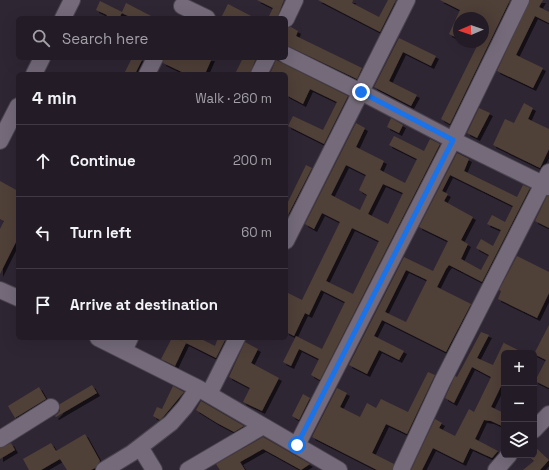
<!DOCTYPE html>
<html lang="en">
<head>
<meta charset="utf-8">
<style>
  :root { --surface:#231c27; --page:#2f2933; --text:#f1f3f6; --muted:#a3a1a7; --line:#403a44 }
  body { margin:0; font-family:"Space Grotesk",sans-serif; background:var(--page); color:var(--text) }
  .controls { position:absolute; right:12px; bottom:12px; display:grid; overflow:hidden; border-radius:6px; box-shadow:0 4px 16px #0002 }
  .controls button { width:36px; height:36px; display:grid; place-items:center; padding:0; border:0; border-bottom:1px solid var(--line); background:var(--surface); color:var(--text); font:20px sans-serif }
  .compass { position:absolute; left:453px; top:12px; width:36px; height:36px; border-radius:50%; background:var(--surface); box-shadow:0 4px 16px #0002; rotate:268deg }
  .stop { position:absolute; width:12px; height:12px; margin:-9px; border:3px solid #1a73e8; border-radius:50%; background:#fff }
  .stop.end { background:#1a73e8; border-color:#fff; box-shadow:0 1px 4px #0008 }
  .list { margin:0; padding:0; list-style:none }
  h2 { display:flex; justify-content:space-between; align-items:center; height:52px; margin:0; padding:0 16px; font-size:17px }
  h2 small { font-size:13px; font-weight:400; color:var(--muted) }
  .list li { display:grid; grid-template-columns:26px 1fr auto; gap:12px; align-items:center; box-sizing:border-box; height:72px; padding:0 16px; border-top:1px solid var(--line) }
  .list b { display:block; font-size:15px; white-space:nowrap }
  .list em { font-size:13px; font-style:normal; color:var(--muted) }
  .icon { flex:none; width:22px; height:22px; fill:none; stroke:currentColor; stroke-width:2; stroke-linecap:round; stroke-linejoin:round }
  .map { position:relative; flex:none; width:549px; height:470px; overflow:hidden }
  .search { position:absolute; background:var(--surface); box-shadow:0 4px 16px #0002; left:16px; top:16px; width:272px; height:44px; display:flex; align-items:center; gap:10px; box-sizing:border-box; padding:0 14px; border-radius:6px; color:var(--muted); font-size:15px }
  .panel { position:absolute; background:var(--surface); box-shadow:0 4px 16px #0002; left:16px; top:72px; width:272px; height:268px; border-radius:6px }
  .map>svg:first-child { display:block }
</style>
</head>
<body>
<div class="map">
<svg width="549" height="470" viewBox="0 0 549 470">
  <defs>
    <filter id="shadow"><feDropShadow dx="3" dy="3" stdDeviation="0" flood-color="#0009"/></filter>
  </defs>
  <rect width="100%" height="100%" fill="#2f2634"/>
  <path fill="#504038" fill-rule="evenodd" filter="url(#shadow)" d="M257,0H284L277,18H268L273,8Z
    M318,0H353L352,3L379,17L388,0H396L380,32Z
    M440,0H510L450,124L441,119L479,42H483V33L488,24L483,22V18H476L468,14L467,18H459V33L457,38L449,34L460,10Z
    M530,0H543L539,7L549,12V23L535,16L516,55L543,68L533,88L497,71Z
    M100,1L122,12L126,3L155,18H132L122,13L119,18H106L107,15L96,10Z
    M228,4L255,18H221Z
    M291,27L298,31L296,36L362,68L357,79L290,47L286,46V28Z
    M399,38L436,56L431,66L403,52L389,81L417,95L411,106L374,87Z
    M132,58H143L135,74H124Z
    M164,58H212L205,74H186L163,63Z
    M243,58H256L250,74H235Z
    M276,60L348,96L324,144L288,126L293,116L323,130L337,102L310,89L303,104L286,95V74H270Z
    M524,103L533,108L528,119L549,129V149L540,168L493,145L505,119L514,123Z
    M479,108L490,113L477,138L467,133Z
    M391,118L403,125L399,133L387,127Z
    M356,123L365,128L356,147L384,161L380,170L405,183L417,159L389,145L394,136L424,151L430,139L440,144L320,380L311,375L319,359L299,349L291,366L283,362L296,336L322,349L345,302L321,290L309,315L305,313L294,336L286,332V292L302,300L340,222L322,213L314,229L305,224ZM346,165L366,175L359,190L367,195L360,210L331,195ZM383,184L403,193L388,224L368,214ZM352,228L379,241L353,294L326,281Z
    M457,153L469,159L464,171L517,197L523,185L530,188L482,282L449,265L446,269L437,287L471,304L446,352L382,320L374,336L404,351L399,360L379,350L367,374L349,365L404,257L433,271L448,241L419,227ZM450,175L513,206L505,222L492,215L487,224L501,230L493,246L481,239L476,248L489,255L481,270L461,259L468,244L461,240L473,217L444,201L448,194L442,191ZM406,270L427,280L406,322L385,312Z
    M306,165L312,168L288,215L286,214V206Z
    M0,181L18,191V238L0,274V229L4,221L0,219Z
    M547,196H549V228L535,221Z
    M517,256L549,272V293L537,318L498,299L501,291L499,290Z
    M549,325V388L535,381L546,360L534,354Z
    M481,332L489,335L477,358L493,365L504,342V343L524,353H504V380L491,407L504,413V427L491,421L484,420L475,439L498,451L492,458L470,448L463,463L433,448L422,470H411L435,419L442,423L439,428L455,436L469,409L474,412L491,377L472,367L454,403L445,398L455,376L457,377Z
    M172,338H175L186,343L175,366L161,359Z
    M176,338H199L215,346L218,338H226L216,358Z
    M245,342L258,349L251,363L279,378L262,411L243,402L250,388L229,377Z
    M428,372L435,375L407,434L386,424L372,453L394,464L392,470H377L312,437L337,388L347,393L340,407L360,417L367,403L376,408L381,399L408,412Z
    M92,385L97,393L56,417L55,416L60,411V404Z
    M173,386L184,392L164,416L160,420L153,416L157,407L162,409Z
    M39,387L46,399L15,418L8,406Z
    M303,394L310,398L299,420L292,416Z
    M201,401L244,426L234,432L217,423L196,410Z
    M85,434L100,461L95,468L91,470H67L60,459L41,470H29L23,459L51,443L56,451Z
    M263,437L310,464L301,470L263,449L240,462L245,470H220L216,464Z
    M11,443L15,450L0,459V448Z
    M534,446L549,460L540,470H523L534,461L527,455H534Z"/>
  <g fill="none" stroke-linecap="round" stroke-linejoin="round">
    <defs>
      <path id="minor" d="M182,6L207,18
        M63,18L72,0
        M286,19L295,0
        M286,55L361,92L453,140L549,187
        M34,74L42,58
        M147,74L155,58
        M259,74L267,58
        M0,141L18,106
        M286,241L407,0
        M0,290L18,298
        M98,338L198,388L339,470
        M124,351L130,338
        M209,394L237,338
        M534,430L549,414
        M0,439L51,407
        M297,445L453,140L521,0
        M140,447L154,470
        M104,470L132,453L171,423L185,407L198,388
        M188,470L263,426
        M401,470L442,382L549,172
        M496,470L509,455"/>
    </defs>
    <use href="#minor" stroke="#4b444f" stroke-width="18"/>
    <use href="#minor" stroke="#746a7a" stroke-width="16"/>
  </g>
  <g fill="none" stroke-linecap="round" stroke-linejoin="round">
    <path stroke="#1a73e8" stroke-width="5" d="M297,445L453,140L361,92"/>
  </g>
</svg>
<div class="controls">
<button>+</button>
<button>−</button>
<button><svg class="icon" aria-label="layers" viewBox="0 0 24 24"><path d="M12 4l9 5-9 5-9-5zM3 14l9 5 9-5"/></svg></button>
</div>
<svg class="compass" viewBox="-18 -18 36 36"><path d="M0-13l5 13h-10z" fill="#e53935"/><path d="M0 13l5-13h-10z" fill="#a3a1a7"/></svg>
<div class="stop" style="left:297px;top:445px"></div>
<div class="stop end" style="left:361px;top:92px"></div>
<div class="search"><svg class="icon" aria-label="search" viewBox="0 0 24 24"><circle cx="10" cy="10" r="6"/><path d="M15 15l6 6"/></svg>Search here</div>
<section class="panel">
<h2>4 min<small>Walk · 260 m</small></h2>
<ul class="list">
<li><svg class="icon" aria-label="ahead" viewBox="0 0 24 24"><path d="M12 20V5M6 11l6-6 6 6"/></svg><div><b>Continue</b></div><em>200 m</em></li>
<li><svg class="icon" aria-label="left" viewBox="0 0 24 24"><path d="M17 20v-9H6M10 6l-5 5 5 5"/></svg><div><b>Turn left</b></div><em>60 m</em></li>
<li><svg class="icon" aria-label="arrive" viewBox="0 0 24 24"><path d="M6 21V4h12l-3 4 3 4H6"/></svg><div><b>Arrive at destination</b></div></li>
</ul>
</section>
</div>
</body>
</html>
